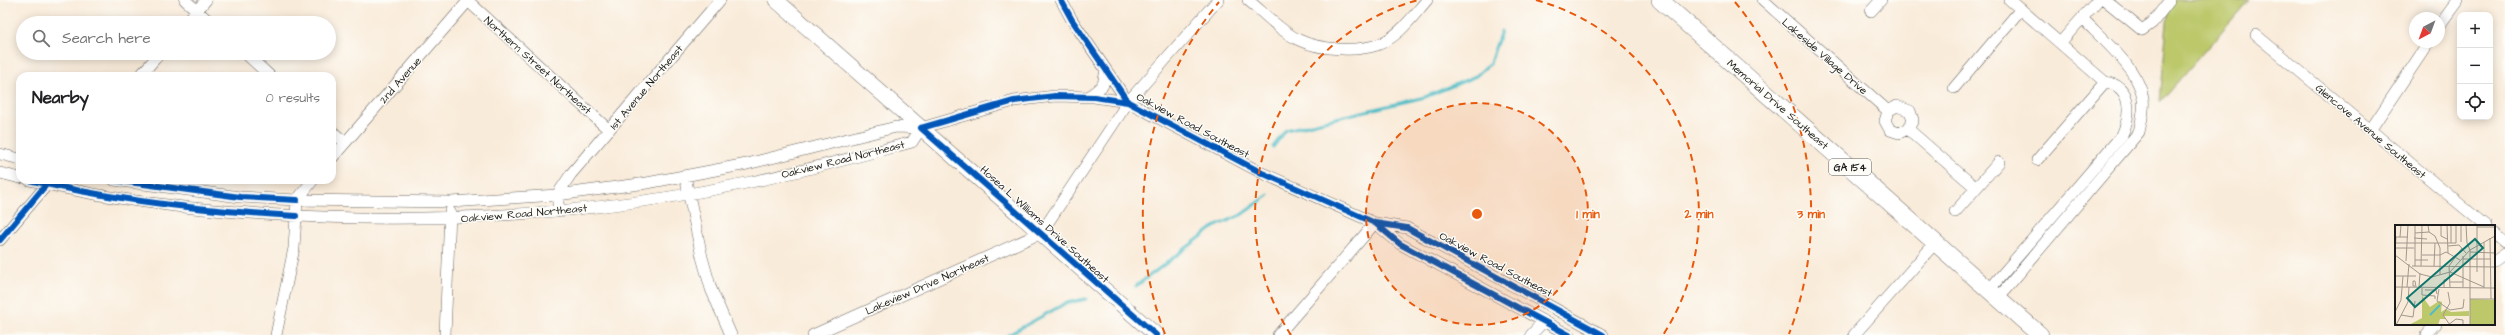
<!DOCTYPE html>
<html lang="en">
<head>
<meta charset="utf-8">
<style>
  :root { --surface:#fff; --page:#f2f2f2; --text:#202124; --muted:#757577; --line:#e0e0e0 }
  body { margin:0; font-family:"Architects Daughter",sans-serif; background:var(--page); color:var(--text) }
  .controls { position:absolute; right:12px; top:12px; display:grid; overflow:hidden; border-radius:8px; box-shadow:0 2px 10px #0003 }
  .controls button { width:36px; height:36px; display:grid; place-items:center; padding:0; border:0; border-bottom:1px solid var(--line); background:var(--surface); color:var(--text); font:20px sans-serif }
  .compass { position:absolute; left:2409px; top:12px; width:36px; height:36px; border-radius:50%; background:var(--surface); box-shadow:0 2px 10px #0003; rotate:221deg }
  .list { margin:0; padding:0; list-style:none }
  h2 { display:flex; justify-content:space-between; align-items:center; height:52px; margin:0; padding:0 16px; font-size:17px }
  h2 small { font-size:13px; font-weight:400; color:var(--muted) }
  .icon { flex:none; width:22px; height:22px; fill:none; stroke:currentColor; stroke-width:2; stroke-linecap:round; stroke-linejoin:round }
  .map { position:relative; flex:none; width:2505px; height:335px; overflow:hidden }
  .search { position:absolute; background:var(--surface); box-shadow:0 2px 10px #0003; left:16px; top:16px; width:320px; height:44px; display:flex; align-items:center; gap:10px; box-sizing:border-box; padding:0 14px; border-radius:22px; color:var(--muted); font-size:15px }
  .panel { position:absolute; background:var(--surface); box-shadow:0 2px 10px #0003; left:16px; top:72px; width:320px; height:112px; border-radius:12px }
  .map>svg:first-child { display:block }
</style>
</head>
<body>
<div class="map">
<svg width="2505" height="335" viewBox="0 0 2505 335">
  <rect width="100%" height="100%" fill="#fdfcf7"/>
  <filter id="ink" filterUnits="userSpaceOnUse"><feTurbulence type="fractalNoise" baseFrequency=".025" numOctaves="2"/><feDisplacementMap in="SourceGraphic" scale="8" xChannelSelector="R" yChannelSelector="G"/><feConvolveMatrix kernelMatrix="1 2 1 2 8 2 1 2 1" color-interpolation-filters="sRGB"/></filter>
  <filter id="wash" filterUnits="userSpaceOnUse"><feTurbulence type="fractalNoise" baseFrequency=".012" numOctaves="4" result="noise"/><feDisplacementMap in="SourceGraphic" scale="16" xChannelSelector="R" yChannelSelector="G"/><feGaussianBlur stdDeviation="0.9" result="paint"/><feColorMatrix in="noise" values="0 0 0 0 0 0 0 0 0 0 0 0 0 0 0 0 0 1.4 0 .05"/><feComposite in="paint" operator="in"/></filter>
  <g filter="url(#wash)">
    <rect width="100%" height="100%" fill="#f9ebd9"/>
    <path fill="#bcc86a" stroke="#6c7243" d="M2169,0H2249L2160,102Z"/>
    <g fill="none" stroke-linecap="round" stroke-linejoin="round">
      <path stroke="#4fbdc7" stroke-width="3" d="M1273,147L1286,130L1425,97L1476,76L1490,63L1501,31
        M1136,286L1214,227L1241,215L1269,195
        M1008,335L1066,303L1086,299"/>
    </g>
  </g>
  <g filter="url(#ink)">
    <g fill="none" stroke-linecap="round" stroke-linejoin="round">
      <defs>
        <path id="street" d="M185,0L211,23
          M467,0L609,130
          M1061,0L1072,20L1128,102
          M1248,0C1264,13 1280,31 1299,40C1320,50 1355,52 1377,45C1398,38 1413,16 1427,0
          M1763,0L1888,111L1885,121L1890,130L1899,133L1908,129L1976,188
          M2105,0L2142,30L2152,23L2170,0
          M1871,11L1881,0
          M186,23L206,0
          M2439,26L2458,0
          M2256,35L2486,226
          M2060,43L2098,0
          M245,53L270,76
          M140,76L160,53
          M1954,88L2021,9
          M1089,97L1103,85L1106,70
          M1888,111L1897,106L1910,111L1913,120L1908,129
          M2371,129L2429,42
          M332,131L345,143
          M0,154L20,159
          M332,158L469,0
          M2037,160L2105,82
          M0,173L20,178
          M685,176L702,257L711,289L731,335
          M29,180C125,204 224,213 323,217C466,222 610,212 751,182C805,171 859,156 912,142L921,128
          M114,180L240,197L297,200L451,202L557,195L647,183L747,164L896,127L921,128L1014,101L1055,96L1094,97L1128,102L1262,173L1375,223L1407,228L1603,335
          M559,211L557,195L571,174L720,0
          M1955,212L1999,162
          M1375,223L1400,244L1569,335
          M2494,233L2505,242
          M0,240L51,180
          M2494,262L2505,254
          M1989,290L2122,135C2131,115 2133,86 2105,82L2010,0
          M1998,298L2139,132C2141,122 2145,109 2143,98C2138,68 2102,39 2082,18
          M276,335L294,248L297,200L313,180
          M445,335L450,212
          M813,335L1041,233L1128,102L1218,0
          M1278,335L1375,223
          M1531,335L1544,321
          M1854,335L1936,242
          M2426,335L2436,324"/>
        <path id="secondary" d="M776,0L1156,335"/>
        <path id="primary" d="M1660,0L2040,335"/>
      </defs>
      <use href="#street" stroke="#69645e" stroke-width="12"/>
      <use href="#secondary" stroke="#69645e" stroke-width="16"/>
      <use href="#primary" stroke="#69645e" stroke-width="18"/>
      <use href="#street" stroke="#fff" stroke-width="11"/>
      <use href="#secondary" stroke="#fff" stroke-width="15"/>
      <use href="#primary" stroke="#fff" stroke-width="17"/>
      <defs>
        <path id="cycleway" d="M1061,0L1072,20L1128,102
          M921,128L1014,101L1055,96L1094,97L1128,102L1262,173L1375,223L1407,228L1603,335
          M921,128L1156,335
          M29,180C117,201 206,211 296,216
          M114,180L240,197L297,200
          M1375,223L1400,244L1569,335
          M0,240L50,180"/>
      </defs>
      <use href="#cycleway" stroke="#fdfcf7" stroke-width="8"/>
      <use href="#cycleway" stroke="#0057b8" stroke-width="6"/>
    </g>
  </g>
  <circle cx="1477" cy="214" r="111" fill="#e8590c" fill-opacity=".12"/>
  <g fill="none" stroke="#e8590c" stroke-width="2" stroke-dasharray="7 5">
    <circle cx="1477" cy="214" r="111"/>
    <path d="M1291 335A222 222 0 0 1 1418 0M1536 0A222 222 0 0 1 1663 335"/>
    <path d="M1165 334A334 334 0 0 1 1219 2M1735 2A334 334 0 0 1 1789 334"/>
  </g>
  <g text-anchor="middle" stroke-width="3" stroke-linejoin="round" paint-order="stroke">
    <rect fill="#fdfcf7" stroke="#605f5e" stroke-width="1" x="1829" y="159" width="42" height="16" rx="3"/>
    <g font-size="10" font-weight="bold" fill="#1c1c1c">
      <text x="1850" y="171">GA 154</text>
    </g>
    <g font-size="11" fill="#1c1c1c" stroke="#fdfcf7">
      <text transform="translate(1825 56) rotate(41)" y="4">Lakeside Village Drive</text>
      <text transform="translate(538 65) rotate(42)" y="4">Northern Street Northeast</text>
      <text transform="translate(400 80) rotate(-49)" y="4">2nd Avenue</text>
      <text transform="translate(646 87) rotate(-50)" y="4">1st Avenue Northeast</text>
      <text transform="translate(1778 104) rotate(41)" y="4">Memorial Drive Southeast</text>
      <text transform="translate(1193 125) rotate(28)" y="4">Oakview Road Southeast</text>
      <text transform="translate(2371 131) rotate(40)" y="4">Glencove Avenue Southeast</text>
      <text transform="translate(843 159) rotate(-14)" y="4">Oakview Road Northeast</text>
      <text transform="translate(524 213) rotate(-5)" y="4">Oakview Road Northeast</text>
      <text transform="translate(1045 224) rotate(42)" y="4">Hosea L Williams Drive Southeast</text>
      <text transform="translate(1496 264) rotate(28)" y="4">Oakview Road Southeast</text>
      <text transform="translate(927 284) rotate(-24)" y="4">Lakeview Drive Northeast</text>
    </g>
  </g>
  <g transform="translate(2395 225)">
    <rect width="100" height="100" fill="#f9ebd9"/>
    <path d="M27,71L35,82L44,76L47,77L46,87L51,84L56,87L74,86V91H49L51,94H45L43,100H14L27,93ZM75,74L100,75V100H75Z" fill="#bcc86a"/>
    <path fill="none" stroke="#4fbdc7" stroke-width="2" d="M35,90L45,80"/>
    <path fill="none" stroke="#a1988d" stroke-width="1" d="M33,0L34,7L40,11L45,23V50M46,0V11L52,14M52,0L53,28M56,0V18M71,0L72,18L75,25V100M82,0V47M82,2H100M20,8L34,7M0,12H13M5,12L6,0M19,13L32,14M95,13L96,74M66,17V0M89,17V63M1,18H61V0M53,21L64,20L71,28M1,23H19M0,27L1,12M75,27L100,28M0,30L25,49L37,52L55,47L75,25L100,11M27,30H45L51,27L65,35M68,31V62M68,34H96M20,35H33M11,36L13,0M17,41L100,42M20,41V0M26,41L27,0M39,41L40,18M55,47L89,62M0,51H21M55,57H68M20,61H18V56H20L21,62M0,62L100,63M12,62L14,39M24,62L25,48M27,62V70L40,71V74M49,62V55L55,53M55,62L54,41L67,23M44,64L42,76L55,85L68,83L69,74M30,65H41L42,69M53,67L55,78L48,90L55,100M75,74H100M0,87L6,75L8,51M6,90L18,92L20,76M1,100L13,77L14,62M53,100L61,94L68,95V100"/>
    <path fill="#0f766e" fill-opacity="0.15" stroke="#0f766e" stroke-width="2" d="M80,14L88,23L20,82L12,73Z"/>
    <rect width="100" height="100" fill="none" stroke="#1c1c1c" stroke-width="2"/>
  </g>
  <circle cx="1477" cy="214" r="6" fill="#e8590c" stroke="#fdfcf7" stroke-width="2"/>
  <g font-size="12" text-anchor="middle" font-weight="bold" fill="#e8590c" stroke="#fdfcf7" stroke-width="3" stroke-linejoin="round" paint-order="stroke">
    <text x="1588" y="218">1 min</text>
    <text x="1699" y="218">2 min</text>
    <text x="1811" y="218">3 min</text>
  </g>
</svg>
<div class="controls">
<button>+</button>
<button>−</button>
<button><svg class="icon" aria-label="locate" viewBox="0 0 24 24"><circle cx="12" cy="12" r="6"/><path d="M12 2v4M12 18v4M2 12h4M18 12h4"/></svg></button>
</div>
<svg class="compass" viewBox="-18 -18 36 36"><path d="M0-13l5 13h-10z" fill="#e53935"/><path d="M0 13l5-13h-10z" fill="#757577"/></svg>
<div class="search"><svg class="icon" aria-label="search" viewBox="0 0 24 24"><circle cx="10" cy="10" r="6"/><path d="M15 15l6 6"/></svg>Search here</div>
<section class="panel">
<h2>Nearby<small>0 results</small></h2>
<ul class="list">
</ul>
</section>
</div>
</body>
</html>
